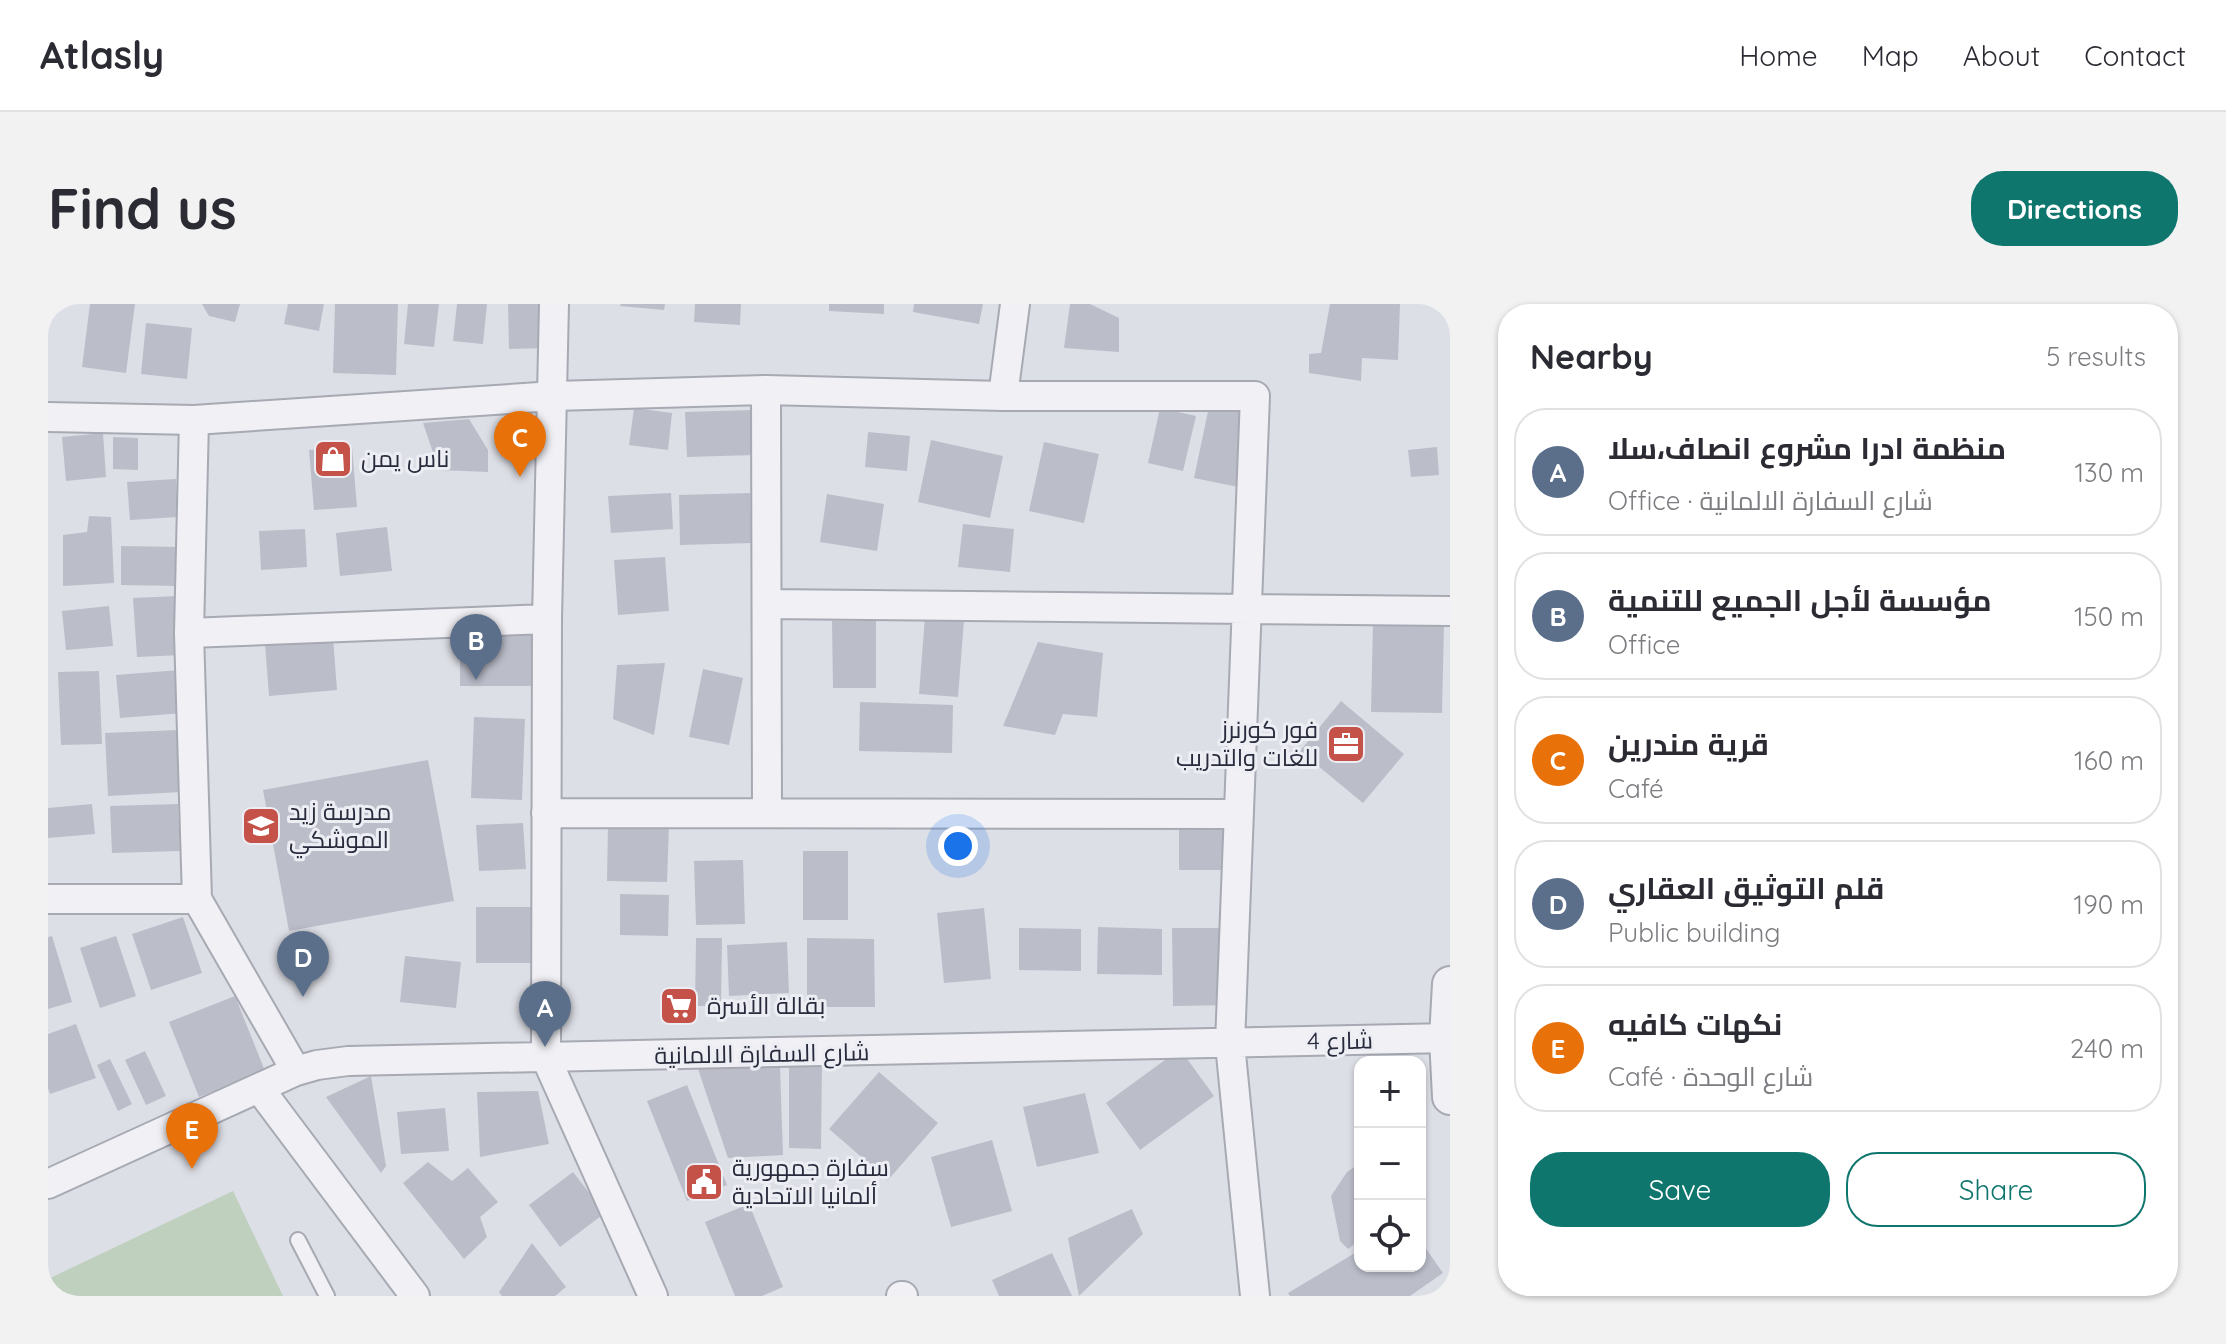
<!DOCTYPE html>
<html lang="en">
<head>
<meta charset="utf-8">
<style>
  :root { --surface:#fff; --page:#f2f2f3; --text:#2b2b33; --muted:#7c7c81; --line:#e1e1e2; --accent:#0f766e }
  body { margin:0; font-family:Quicksand,Cairo,sans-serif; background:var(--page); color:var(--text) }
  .controls { position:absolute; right:24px; bottom:24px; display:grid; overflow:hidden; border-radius:16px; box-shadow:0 2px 6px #0004 }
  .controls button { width:72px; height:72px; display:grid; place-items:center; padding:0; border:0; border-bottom:2px solid var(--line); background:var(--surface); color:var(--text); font:40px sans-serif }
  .you { position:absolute; left:910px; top:542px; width:28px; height:28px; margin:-20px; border:6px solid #fff; border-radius:50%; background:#1a73e8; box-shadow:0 0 0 12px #1a73e833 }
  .badge { display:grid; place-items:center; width:52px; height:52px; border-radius:50%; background:var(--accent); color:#fff; font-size:26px; font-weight:700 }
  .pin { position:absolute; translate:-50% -66px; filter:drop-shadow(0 2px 4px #0008) }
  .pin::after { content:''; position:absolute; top:42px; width:28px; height:24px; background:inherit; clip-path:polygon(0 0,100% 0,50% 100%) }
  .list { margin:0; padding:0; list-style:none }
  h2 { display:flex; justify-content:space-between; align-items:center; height:104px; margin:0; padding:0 32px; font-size:34px }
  h2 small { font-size:26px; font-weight:400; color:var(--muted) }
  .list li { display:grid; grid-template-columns:52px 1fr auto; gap:24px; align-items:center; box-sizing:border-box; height:128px; margin:0 16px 16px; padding:0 16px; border:2px solid var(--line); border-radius:32px }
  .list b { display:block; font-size:30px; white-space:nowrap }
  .list p { margin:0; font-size:26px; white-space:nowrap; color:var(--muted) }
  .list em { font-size:26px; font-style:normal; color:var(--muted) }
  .actions { display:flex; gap:16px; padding:24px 32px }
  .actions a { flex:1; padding:18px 0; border:2px solid var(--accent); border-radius:32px; text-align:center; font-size:28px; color:var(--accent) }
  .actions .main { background:var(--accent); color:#fff }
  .icon { flex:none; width:44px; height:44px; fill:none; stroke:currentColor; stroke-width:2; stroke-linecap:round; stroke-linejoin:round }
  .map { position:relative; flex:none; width:1402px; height:992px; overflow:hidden; border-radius:32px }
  header { display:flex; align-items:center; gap:48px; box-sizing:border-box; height:112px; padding:0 40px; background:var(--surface); border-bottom:2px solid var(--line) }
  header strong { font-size:38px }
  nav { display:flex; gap:44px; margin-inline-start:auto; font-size:28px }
  .intro { display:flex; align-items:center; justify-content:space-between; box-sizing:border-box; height:192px; padding:0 48px }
  h1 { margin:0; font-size:56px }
  .button { padding:20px 36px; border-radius:32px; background:var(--accent); color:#fff; font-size:28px; font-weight:700 }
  main { display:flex; gap:48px; padding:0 48px }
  aside { flex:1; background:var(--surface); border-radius:32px; box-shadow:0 2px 6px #0004 }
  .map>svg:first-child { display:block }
</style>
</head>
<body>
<header>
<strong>Atlasly</strong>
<nav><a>Home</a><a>Map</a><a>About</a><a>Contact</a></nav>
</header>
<div class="intro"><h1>Find us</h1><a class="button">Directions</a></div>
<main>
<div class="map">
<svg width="1402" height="992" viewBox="0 0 1402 992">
  <rect width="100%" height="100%" fill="#dddfe6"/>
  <path fill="#c0d0bf" d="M185,887L235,992H0V975Z"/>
  <path fill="#bbbdc9" d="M42,0H87L78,69L34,63Z
    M154,0H192L187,18L161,12Z
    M240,0H276L271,27L236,20Z
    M287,0H350L348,71L285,69Z
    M360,0H391L386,43L356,40Z
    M409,0H439L435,40L405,37Z
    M460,0H502L504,44L461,45Z
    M573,0H617L616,6L572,2Z
    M647,0H693L692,21L646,18Z
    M781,0H836V10L781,7Z
    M866,0H935L931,20L865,8Z
    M1022,0H1042L1071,14V48L1016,44Z
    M1282,0H1352L1350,56L1314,54L1313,77L1261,69V50L1273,49Z
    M98,19L144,24L139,75L93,70Z
    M1163,93L1199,94L1195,184L1146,174Z
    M586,104L624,109L620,146L581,141Z
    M1112,104L1148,112L1135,167L1100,159Z
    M705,106L706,151L639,153L637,108Z
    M421,115L440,146V168L391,166L375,119Z
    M820,128L862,132L859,167L817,163Z
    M55,129L58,173L18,177L14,133Z
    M65,133L90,134V166L65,165Z
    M883,136L955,152L942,214L870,198Z
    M996,138L1051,150L1036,219L981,207Z
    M304,143L309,203L266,206L261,146Z
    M1389,143L1391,171L1363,173L1360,146Z
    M128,175L130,213L82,216L79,178Z
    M623,189L625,225L563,229L560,192Z
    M702,189L704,239L632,241L631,191Z
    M779,190L836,200L829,247L772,238Z
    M41,212L63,213L66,279L15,282V231L39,228Z
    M915,220L966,225L962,268L910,263Z
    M339,223L344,267L292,272L288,229Z
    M257,225L259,263L213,266L211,227Z
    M73,242L134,243V282L73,281Z
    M617,253L621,307L570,311L566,256Z
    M129,292L133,351L89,353L85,294Z
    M61,302L65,342L18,346L14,307Z
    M877,313L916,316L910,393L871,390Z
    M784,317H828V384H785Z
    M1325,319L1396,321L1394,409L1323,408Z
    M412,322H489V382H412Z
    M285,334L289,386L221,392L217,340Z
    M990,338L1055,349L1049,413L1015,410L1007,431L955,422Z
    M617,359L606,431L565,415L569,361Z
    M655,365L695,374L681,441L641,433Z
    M132,366L135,409L72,414L68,371Z
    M51,367L54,440L13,441L10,368Z
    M1293,397L1356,450L1315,499L1252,447Z
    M812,398L905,401L904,449L811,447Z
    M426,413L477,415L474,496L423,494Z
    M130,426L134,488L60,492L57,429Z
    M380,456L406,597L241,627L215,486Z
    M44,500L47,530L0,534V504Z
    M130,500L132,547L64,549L62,502Z
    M475,519L478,565L431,567L428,521Z
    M560,520L621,521L619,578L559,577Z
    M1131,525L1182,526V566H1131Z
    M755,547H800V616H755Z
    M695,556L697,620L648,621L646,557Z
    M572,590L621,591L620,632L572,631Z
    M428,603H493L492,659H428Z
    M936,604L943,675L896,679L889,609Z
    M135,613L154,669L103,686L84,630Z
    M1050,623L1114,625V671L1049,670Z
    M971,624L1033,625V667L971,666Z
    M1124,624H1188L1189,701L1125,702Z
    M4,632L24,698L0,705V633Z
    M68,632L88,692L52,704L32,644Z
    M648,634H674L673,702H647Z
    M759,634L826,635L827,703H759Z
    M739,638L741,689L681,692L679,641Z
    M357,652L413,658L408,704L352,698Z
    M187,692L217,767L151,793L121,718Z
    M28,720L48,774L2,790L0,784V730Z
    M1132,745L1166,792L1092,846L1058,799Z
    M97,747L118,792L98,801L77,756Z
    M62,755L84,800L70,807L49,761Z
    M741,761H774L773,845L741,844Z
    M732,763L735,851L680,854L650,765Z
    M831,768L890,819L840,876L781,825Z
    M323,772L338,862L333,869L278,793Z
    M639,781L679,881L639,897L599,797Z
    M490,787L501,840L432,853L429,788Z
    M1037,789L1051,849L989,863L975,803Z
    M397,804L401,847L353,850L349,808Z
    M944,836L964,907L903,923L883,853Z
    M380,858L404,877L420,864L450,898L432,913L439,933L416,955L355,879Z
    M1309,861L1312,864V936L1300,945L1292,937L1283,892L1299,868Z
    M525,868L557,909L512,943L481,901Z
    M701,900L735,983L714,992H687L657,918Z
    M1084,905L1095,930L1031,992L1020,934Z
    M1372,936L1395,969L1362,992H1242L1240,989L1312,946V962H1372Z
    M484,939L518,983L507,992H454L451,988Z
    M1004,949L1024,992H951L944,976Z"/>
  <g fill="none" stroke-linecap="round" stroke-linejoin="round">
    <defs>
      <path id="service" d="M250,936L279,992"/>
      <path id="minor" d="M506,0L499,315L498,754L605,992
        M718,86L719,509
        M955,92L967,0
        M0,113L146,116L506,92L718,86L955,92H1207L1182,740L1207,992
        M146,116L141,329L149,595L248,767
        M720,300L1402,307
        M141,329L499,315
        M498,509L1190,510
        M0,595H149
        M211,784L367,992
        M0,880L248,767L269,761L300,757L1402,734
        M853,992H855"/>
      <path id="tertiary" d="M1402,680L1399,734L1402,793"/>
    </defs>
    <use href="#service" stroke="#a7a9b3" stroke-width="18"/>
    <use href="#minor" stroke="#a7a9b3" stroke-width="32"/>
    <use href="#tertiary" stroke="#a7a9b3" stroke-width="38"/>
    <use href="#service" stroke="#f0f0f5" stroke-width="14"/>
    <use href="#minor" stroke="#f0f0f5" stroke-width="28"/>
    <use href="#tertiary" stroke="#f0f0f5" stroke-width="34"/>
  </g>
  <defs>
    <symbol id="shop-square" viewBox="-11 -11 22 22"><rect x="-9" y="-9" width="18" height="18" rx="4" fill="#c55249" stroke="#edeef4"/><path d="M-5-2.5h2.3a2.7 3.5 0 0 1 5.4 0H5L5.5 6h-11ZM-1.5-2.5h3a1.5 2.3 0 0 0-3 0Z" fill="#fff"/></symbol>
    <symbol id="office-square" viewBox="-11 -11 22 22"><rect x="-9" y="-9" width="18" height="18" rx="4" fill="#c55249" stroke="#edeef4"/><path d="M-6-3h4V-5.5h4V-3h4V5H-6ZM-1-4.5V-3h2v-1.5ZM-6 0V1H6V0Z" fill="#fff"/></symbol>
    <symbol id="school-square" viewBox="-11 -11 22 22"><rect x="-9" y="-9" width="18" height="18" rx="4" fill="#c55249" stroke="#edeef4"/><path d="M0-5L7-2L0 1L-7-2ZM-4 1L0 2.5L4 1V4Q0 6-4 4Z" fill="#fff"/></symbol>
    <symbol id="supermarket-square" viewBox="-11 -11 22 22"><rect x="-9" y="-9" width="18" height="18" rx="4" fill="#c55249" stroke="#edeef4"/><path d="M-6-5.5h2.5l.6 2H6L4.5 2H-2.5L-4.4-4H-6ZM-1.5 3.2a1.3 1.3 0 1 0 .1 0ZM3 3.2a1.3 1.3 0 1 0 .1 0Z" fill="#fff"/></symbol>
    <symbol id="civic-square" viewBox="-11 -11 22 22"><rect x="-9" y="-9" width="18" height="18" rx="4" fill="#c55249" stroke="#edeef4"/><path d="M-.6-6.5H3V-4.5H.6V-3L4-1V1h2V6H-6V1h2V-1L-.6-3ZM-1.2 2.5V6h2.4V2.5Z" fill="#fff"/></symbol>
  </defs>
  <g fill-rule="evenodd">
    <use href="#shop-square" x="263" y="133" width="44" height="44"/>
    <use href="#office-square" x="1276" y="418" width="44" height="44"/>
    <use href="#school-square" x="191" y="500" width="44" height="44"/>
    <use href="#supermarket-square" x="609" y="680" width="44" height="44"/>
    <use href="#civic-square" x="634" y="856" width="44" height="44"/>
  </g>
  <g text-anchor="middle" stroke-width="6" stroke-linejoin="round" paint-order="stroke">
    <g font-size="24" fill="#282b3c" stroke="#edeef4" text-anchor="start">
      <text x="313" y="163">ناس يمن</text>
      <text x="1270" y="434" text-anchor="end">فور كورنرز<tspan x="1270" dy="28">للغات والتدريب</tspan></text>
      <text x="241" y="516">مدرسة زيد<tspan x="241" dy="28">الموشكي</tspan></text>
      <text x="659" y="710">بقالة الأسرة</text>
      <text x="684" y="872">سفارة جمهورية<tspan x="684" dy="28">ألمانيا الاتحادية</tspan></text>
    </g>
    <g font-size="24" fill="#282b3c" stroke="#edeef4">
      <text transform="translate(1292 737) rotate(-1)" y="8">شارع 4</text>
      <text transform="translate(714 750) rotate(-1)" y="8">شارع السفارة الالمانية</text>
    </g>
  </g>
</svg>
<div class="controls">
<button>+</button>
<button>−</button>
<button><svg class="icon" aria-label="locate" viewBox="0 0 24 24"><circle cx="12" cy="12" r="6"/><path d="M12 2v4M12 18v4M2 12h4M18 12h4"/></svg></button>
</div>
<div class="you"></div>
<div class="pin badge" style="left:497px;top:743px;background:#5c6f8a">A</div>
<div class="pin badge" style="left:428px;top:376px;background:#5c6f8a">B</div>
<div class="pin badge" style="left:472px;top:173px;background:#e8710a">C</div>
<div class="pin badge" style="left:255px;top:693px;background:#5c6f8a">D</div>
<div class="pin badge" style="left:144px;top:865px;background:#e8710a">E</div>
</div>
<aside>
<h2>Nearby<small>5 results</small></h2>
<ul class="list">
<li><span class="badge" style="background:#5c6f8a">A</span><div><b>منظمة ادرا مشروع انصاف،سلا</b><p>Office · شارع السفارة الالمانية</p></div><em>130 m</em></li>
<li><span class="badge" style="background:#5c6f8a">B</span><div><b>مؤسسة لأجل الجميع للتنمية</b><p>Office</p></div><em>150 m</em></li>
<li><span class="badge" style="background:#e8710a">C</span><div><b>قرية مندرين</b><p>Café</p></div><em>160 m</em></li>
<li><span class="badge" style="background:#5c6f8a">D</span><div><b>قلم التوثيق العقاري</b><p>Public building</p></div><em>190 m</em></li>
<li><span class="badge" style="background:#e8710a">E</span><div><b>نكهات كافيه</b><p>Café · شارع الوحدة</p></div><em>240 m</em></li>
</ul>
<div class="actions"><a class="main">Save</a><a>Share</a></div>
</aside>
</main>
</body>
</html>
